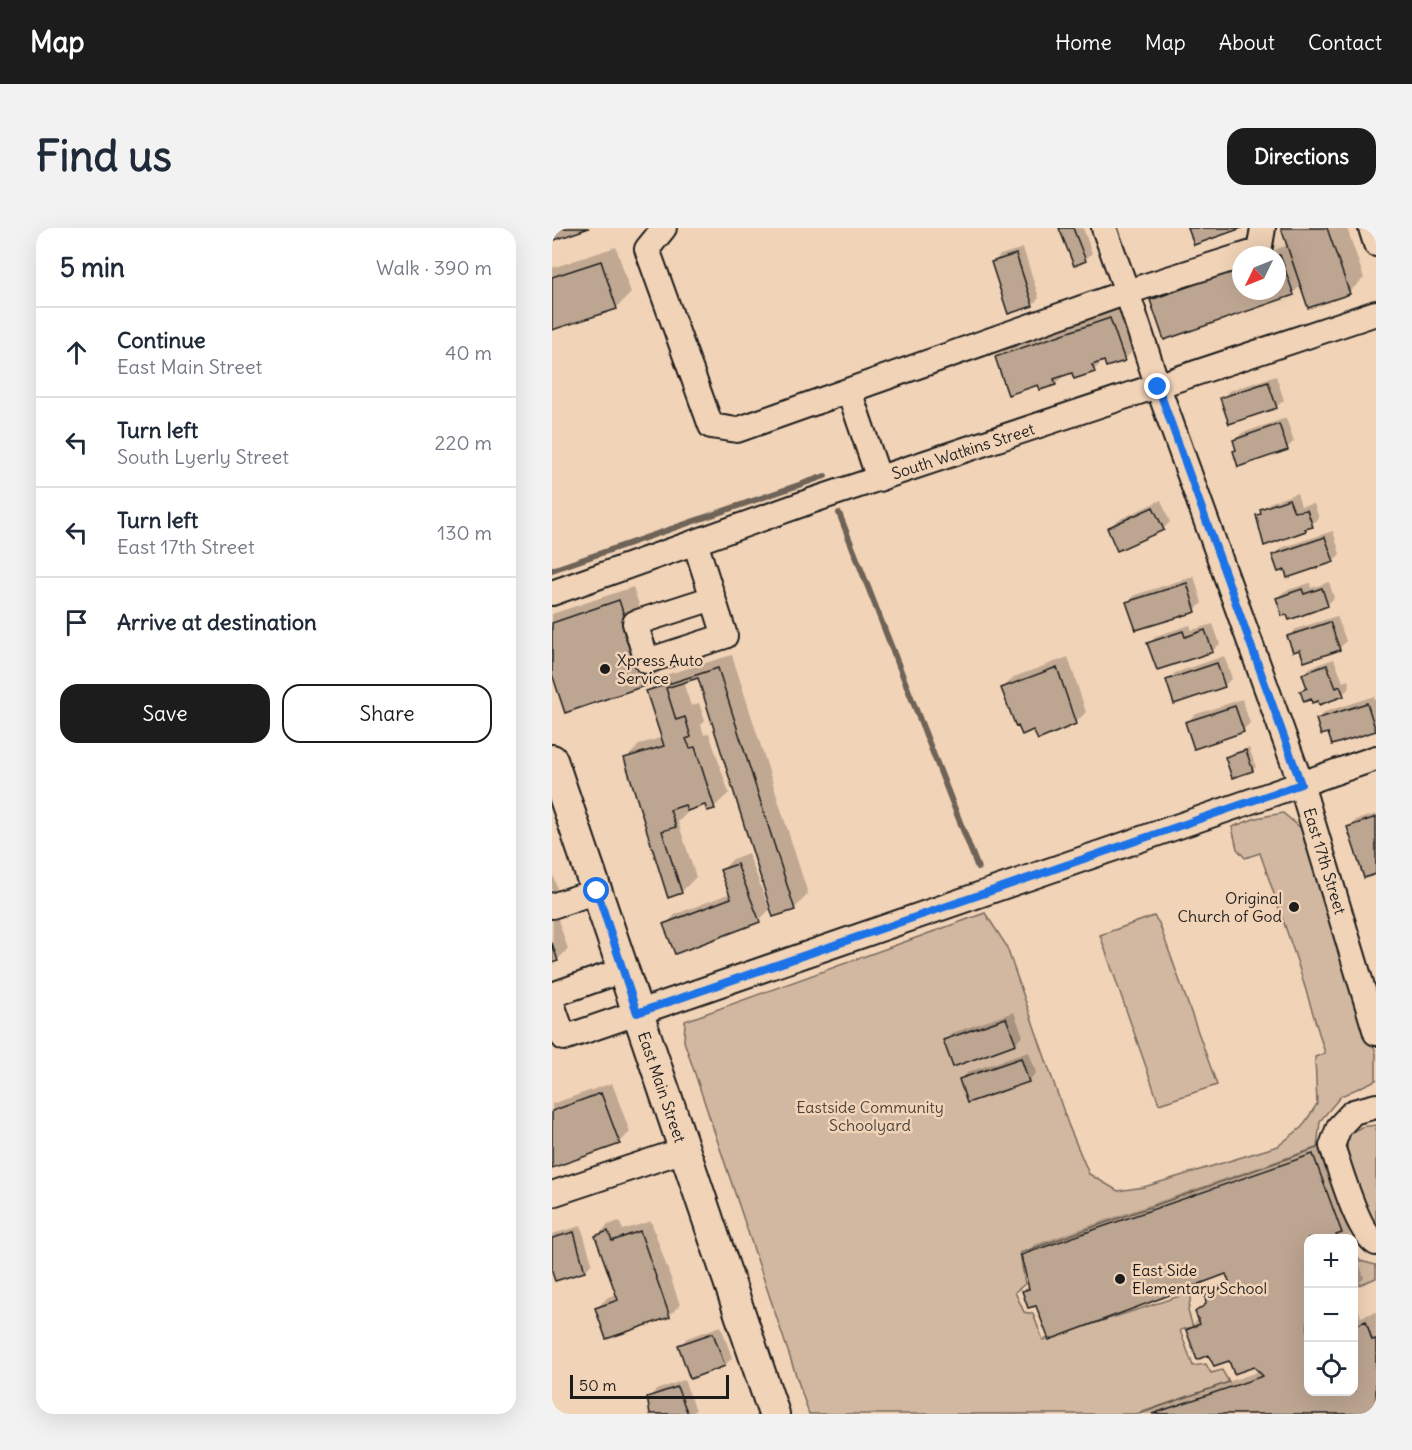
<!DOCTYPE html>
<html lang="en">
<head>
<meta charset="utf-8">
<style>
  :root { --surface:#fff; --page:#f2f2f3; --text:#1f2937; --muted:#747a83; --line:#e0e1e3; --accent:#1c1c1c }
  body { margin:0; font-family:Delius,sans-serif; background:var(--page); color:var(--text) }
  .controls { position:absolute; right:18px; bottom:18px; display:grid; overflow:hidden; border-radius:12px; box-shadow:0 6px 24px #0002 }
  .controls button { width:54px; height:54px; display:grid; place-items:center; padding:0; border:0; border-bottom:2px solid var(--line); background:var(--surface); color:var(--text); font:30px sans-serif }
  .compass { position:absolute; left:680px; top:18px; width:54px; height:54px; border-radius:50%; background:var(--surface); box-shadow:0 6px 24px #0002; rotate:227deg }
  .scale { position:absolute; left:18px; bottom:15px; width:159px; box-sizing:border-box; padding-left:6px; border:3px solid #1c1c1c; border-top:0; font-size:16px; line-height:21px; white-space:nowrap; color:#1c1c1c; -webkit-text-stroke:4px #f1d3b7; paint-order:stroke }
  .stop { position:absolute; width:18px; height:18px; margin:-14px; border:4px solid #1a73e8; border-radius:50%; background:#fff }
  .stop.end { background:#1a73e8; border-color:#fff; box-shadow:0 2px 6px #0008 }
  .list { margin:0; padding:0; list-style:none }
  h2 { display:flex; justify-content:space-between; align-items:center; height:78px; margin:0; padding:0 24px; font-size:26px }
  h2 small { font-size:20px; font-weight:400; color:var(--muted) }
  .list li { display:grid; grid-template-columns:39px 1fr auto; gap:18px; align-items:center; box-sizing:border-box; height:90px; padding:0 24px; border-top:2px solid var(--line) }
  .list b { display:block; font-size:22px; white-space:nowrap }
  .list p { margin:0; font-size:20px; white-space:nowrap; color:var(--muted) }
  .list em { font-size:20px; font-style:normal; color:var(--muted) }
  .actions { display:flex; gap:12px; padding:18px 24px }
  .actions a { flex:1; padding:14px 0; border:2px solid var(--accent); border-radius:18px; text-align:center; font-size:21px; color:var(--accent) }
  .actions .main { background:var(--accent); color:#fff }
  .icon { flex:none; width:33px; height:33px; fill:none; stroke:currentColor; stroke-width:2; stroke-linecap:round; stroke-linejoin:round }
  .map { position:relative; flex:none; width:824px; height:1186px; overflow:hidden; border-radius:18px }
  header { display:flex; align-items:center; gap:36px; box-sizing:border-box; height:84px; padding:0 30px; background:var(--accent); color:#fff }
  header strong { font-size:28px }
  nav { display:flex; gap:33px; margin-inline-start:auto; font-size:21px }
  .intro { display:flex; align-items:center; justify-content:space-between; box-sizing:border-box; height:144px; padding:0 36px }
  h1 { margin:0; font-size:42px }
  .button { padding:15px 27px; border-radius:18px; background:var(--accent); color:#fff; font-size:21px; font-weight:700 }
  main { display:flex; gap:36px; padding:0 36px }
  aside { flex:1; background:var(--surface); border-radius:18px; box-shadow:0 6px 24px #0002 }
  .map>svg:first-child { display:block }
</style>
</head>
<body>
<header>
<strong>Map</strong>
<nav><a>Home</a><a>Map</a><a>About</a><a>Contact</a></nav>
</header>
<div class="intro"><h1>Find us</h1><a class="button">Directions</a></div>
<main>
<aside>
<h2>5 min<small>Walk · 390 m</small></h2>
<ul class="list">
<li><svg class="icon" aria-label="ahead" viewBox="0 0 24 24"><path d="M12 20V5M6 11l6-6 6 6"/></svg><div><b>Continue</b><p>East Main Street</p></div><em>40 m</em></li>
<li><svg class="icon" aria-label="left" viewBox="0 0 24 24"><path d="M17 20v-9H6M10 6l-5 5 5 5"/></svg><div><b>Turn left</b><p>South Lyerly Street</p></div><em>220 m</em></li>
<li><svg class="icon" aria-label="left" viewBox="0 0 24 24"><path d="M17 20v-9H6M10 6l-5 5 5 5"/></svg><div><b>Turn left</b><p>East 17th Street</p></div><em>130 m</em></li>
<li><svg class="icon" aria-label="arrive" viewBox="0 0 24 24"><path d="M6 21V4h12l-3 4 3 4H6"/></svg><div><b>Arrive at destination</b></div></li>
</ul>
<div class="actions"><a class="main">Save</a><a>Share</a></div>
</aside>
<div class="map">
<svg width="824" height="1186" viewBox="0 0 824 1186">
  <rect width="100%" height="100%" fill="#f1d3b7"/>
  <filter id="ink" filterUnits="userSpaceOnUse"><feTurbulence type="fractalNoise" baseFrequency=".0167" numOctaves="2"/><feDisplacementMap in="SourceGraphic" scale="12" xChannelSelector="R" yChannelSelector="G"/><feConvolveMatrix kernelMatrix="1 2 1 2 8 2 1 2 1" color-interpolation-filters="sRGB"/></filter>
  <g filter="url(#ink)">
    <path fill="#d2b8a0" stroke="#776a5e" stroke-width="1.5" d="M731,585L750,601L824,825V852L789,868L768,893L765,920L468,1025L473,1056L463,1064L472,1084L481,1086L491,1112L640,1064L636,1083L641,1099L628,1102L641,1138L654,1136L659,1145L670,1142L677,1154L587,1186H257L132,813L133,793L433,685L454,717L516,896L537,946L566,963L592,959L726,918L750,899L765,876L763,829L773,825L745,733L708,625L693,630L685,621L680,599L704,590Z
      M602,688L607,695L665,857L607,876L548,707Z
      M824,897V998L818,992L795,923V908L809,899Z
      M802,1022L808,1033L824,1037V1050L807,1057L802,1043Z"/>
    <path fill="#0003" d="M508,0H531L540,25L533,32Z
      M730,0H795L812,50L797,64L750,56L741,65L600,72L611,61L689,34V63H725V27H709L736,17Z
      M64,19L79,65L64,80L0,101V40Z
      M471,20L487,70L480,77L441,35L448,27Z
      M569,80L583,121L572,132L553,131L542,142L521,143L513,146L503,156L487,155L444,130L456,119Z
      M724,148L732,172L724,179L670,170L677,163Z
      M734,190L742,213L735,220L682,223L685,221L682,213L690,205Z
      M745,265L749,278L762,276L767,290L753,302L706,288L717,275Z
      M609,272L618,294L611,301L557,300L564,293Z
      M781,303L788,326L781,333L722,328L729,320Z
      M642,348L650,375L643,382L576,374L583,367Z
      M777,354L782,370L775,377L725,370L733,363L758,355L759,360Z
      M81,359L109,442L94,456L0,442V386Z
      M785,388L794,413L787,421L749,420L737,409L744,401Z
      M661,396L668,416L660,423L597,416L604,408L638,397L640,402Z
      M180,427L256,666L242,681L220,679L207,692L113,697L124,686L179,665L170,642L181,631L196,625L217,680L220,679L147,449L131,454L139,478L147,475L153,493L149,497L152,507L157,505L177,565L162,579L154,575L137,581V583L126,594L144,649L129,664L74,531L88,516L111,509L96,463L110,448Z
      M672,428L680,450L672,458L616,453L623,445Z
      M516,429L534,484L523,495L482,500L451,460L462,449Z
      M782,431L791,454L796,452L798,459L791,466L767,471L760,470L749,463L755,457L751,447L759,439Z
      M822,468L824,474L823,502L777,504L765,491L773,484Z
      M690,471L698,495L691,502L635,495L642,487Z
      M697,520L704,539L700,542L675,529L678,526Z
      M824,586V645L797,599L804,592Z
      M0,644L5,660L0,666Z
      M1,677L16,721L5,732L0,734Z
      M462,784L471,808L463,815L393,813L400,805Z
      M477,824L484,845L477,852L416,873L409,852L416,844Z
      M60,855L78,904L67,915L0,939V876Z
      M772,916L800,993L795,998L799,1010H756V1164H802V1068L809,1089L824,1084V1186H581L708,1143L703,1137L656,1125L635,1102L647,1090L644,1084L655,1074L654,1069L666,1058L678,1052L675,1044L485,1076L471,1063L478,1057L471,1028L482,1017Z
      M67,993L71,1002L99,993L128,1077L117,1088L45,1080L56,1069L65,1066L45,1008L56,997Z
      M29,998L40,1035L33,1043L0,1039V1006Z
      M802,1018L812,1050L802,1060Z
      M169,1098L180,1130L173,1137L138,1149L127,1118L135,1110Z
      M132,1152L144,1182L139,1186H100L97,1170L104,1162Z"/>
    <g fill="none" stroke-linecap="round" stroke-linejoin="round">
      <path stroke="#6e6357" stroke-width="6" d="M287,285L426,640
        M0,342L273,248"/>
    </g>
    <path fill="#bca591" stroke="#1c1c1c" stroke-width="1.5" d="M0,0H37L0,13Z
      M507,0H521L534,33L522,38Z
      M636,0H690L642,17Z
      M729,0H775L798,66L756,80Z
      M464,26L481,78L456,86L439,34Z
      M725,27H728L742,67L612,112L598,72L689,40V63H725Z
      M49,33L65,81L0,102V49Z
      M558,90L573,133L554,139L552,133L540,137L543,144L522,151L520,145L502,151L504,157L488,162L486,157L456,167L443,129Z
      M716,154L725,180L677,196L668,170Z
      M727,196L736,222L686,239L681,223L684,222L681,212Z
      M737,271L742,284L755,282L761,299L753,301L754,303L712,318L704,287L709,286L708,281Z
      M601,279L612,302L565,323L555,300Z
      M773,309L782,334L735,350L733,342L726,344L720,327Z
      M635,355L644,384L584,402L574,374Z
      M770,360L776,378L737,392L735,387L730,388L724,370L750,361L752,366Z
      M67,372L95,457L13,485L0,446V395Z
      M778,394L788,422L752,434L748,422L741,424L735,408Z
      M653,402L661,424L605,442L595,415L631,403L633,409Z
      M665,435L673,459L622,476L614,452Z
      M775,437L784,460L788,458L792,468L767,477L766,473L760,475L759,471L752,474L748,463L755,460L750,446Z
      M505,439L524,496L486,512L481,502L470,507L466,498L464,499L449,460Z
      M166,440L243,682L221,689L146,450L114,460L124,492L133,489L139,509L134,511L138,520L143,519L163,581L155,583L153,577L135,583L133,577L118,582L124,599L110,603L130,665L116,670L72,530L112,518L94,463Z
      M815,475L824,503L780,517L776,505L769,507L764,491Z
      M683,478L692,504L642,521L633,494Z
      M694,522L701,543L680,550L673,529Z
      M824,589V646L812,650L795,599Z
      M185,636L208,694L123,726L111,696L179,670L168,642Z
      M0,715L6,733L0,735Z
      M454,790L464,816L401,839L391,812Z
      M469,830L477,854L415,875L407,851Z
      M49,865L68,916L0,940V883Z
      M761,926L790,1005L784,1007L785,1010H756V1164H802V1098L814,1093L820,1112L824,1111V1186H600L711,1148L702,1139L682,1146L677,1133L662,1138L656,1127L645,1132L634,1102L648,1096L643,1084L654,1076L653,1068L678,1056L674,1046L497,1112L484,1078L476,1080L470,1063L477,1061L469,1027Z
      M56,1003L60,1013L88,1003L118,1089L54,1111L43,1080L66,1072L43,1008Z
      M22,1004L33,1044L3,1053L0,1044V1010Z
      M161,1105L173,1138L138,1151L126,1117Z
      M125,1159L136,1186H98L95,1169Z"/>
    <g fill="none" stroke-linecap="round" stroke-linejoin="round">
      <defs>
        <path id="minor" d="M112,0L95,21L159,198L185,202L575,64L689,28
          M552,0L575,64L606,159L749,556L824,805
          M819,0L824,16
          M693,27L707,23L711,0
          M297,163L327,251
          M143,314L173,408L95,433L83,395L161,370
          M0,365L259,273L824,85
          M0,678L45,663
          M0,767L71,742
          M0,776L12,810L824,530
          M824,878L801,884L787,899L780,918C788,940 805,1004 824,1015
          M0,966L132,922"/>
        <path id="major" d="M0,532L222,1186"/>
      </defs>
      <use href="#minor" stroke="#1c1c1c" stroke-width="28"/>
      <use href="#major" stroke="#1c1c1c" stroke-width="34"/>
      <use href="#minor" stroke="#f1d3b7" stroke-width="24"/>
      <use href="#major" stroke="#f1d3b7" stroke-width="30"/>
    </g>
  </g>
  <g fill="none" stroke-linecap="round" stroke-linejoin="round" filter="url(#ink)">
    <path stroke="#1a73e8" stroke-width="8" d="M45,663L85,785L749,556L606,159"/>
  </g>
  <g fill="#1c1c1c" stroke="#f1d3b7" stroke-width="2">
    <circle cx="53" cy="441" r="6"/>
    <circle cx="742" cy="679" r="6"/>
    <circle cx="568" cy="1051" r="6"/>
  </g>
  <g text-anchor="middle" stroke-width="5" stroke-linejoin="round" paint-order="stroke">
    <g font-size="16" fill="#1c1c1c" stroke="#f1d3b7">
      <text transform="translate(411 223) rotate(-18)" y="6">South Watkins Street</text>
      <text transform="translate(773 633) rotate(73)" y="6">East 17th Street</text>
      <text transform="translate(110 859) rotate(71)" y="6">East Main Street</text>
    </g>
    <g font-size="16" fill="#1c1c1c" stroke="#f1d3b7" text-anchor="start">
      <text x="65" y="438">Xpress Auto<tspan x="65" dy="18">Service</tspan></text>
      <text x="730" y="676" text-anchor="end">Original<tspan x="730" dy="18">Church of God</tspan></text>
      <text x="580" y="1048">East Side<tspan x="580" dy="18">Elementary School</tspan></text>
    </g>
    <g font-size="16" fill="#4a433d" stroke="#f1d3b7">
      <text x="318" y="885">Eastside Community<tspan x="318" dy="18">Schoolyard</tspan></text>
    </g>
  </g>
</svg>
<div class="controls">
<button>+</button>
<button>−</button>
<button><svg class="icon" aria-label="locate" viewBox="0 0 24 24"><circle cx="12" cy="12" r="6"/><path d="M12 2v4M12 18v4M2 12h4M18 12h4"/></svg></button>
</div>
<svg class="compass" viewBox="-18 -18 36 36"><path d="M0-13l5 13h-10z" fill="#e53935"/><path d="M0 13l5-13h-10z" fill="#747a83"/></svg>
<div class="scale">50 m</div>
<div class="stop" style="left:45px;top:663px"></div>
<div class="stop end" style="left:606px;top:159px"></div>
</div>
</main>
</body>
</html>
